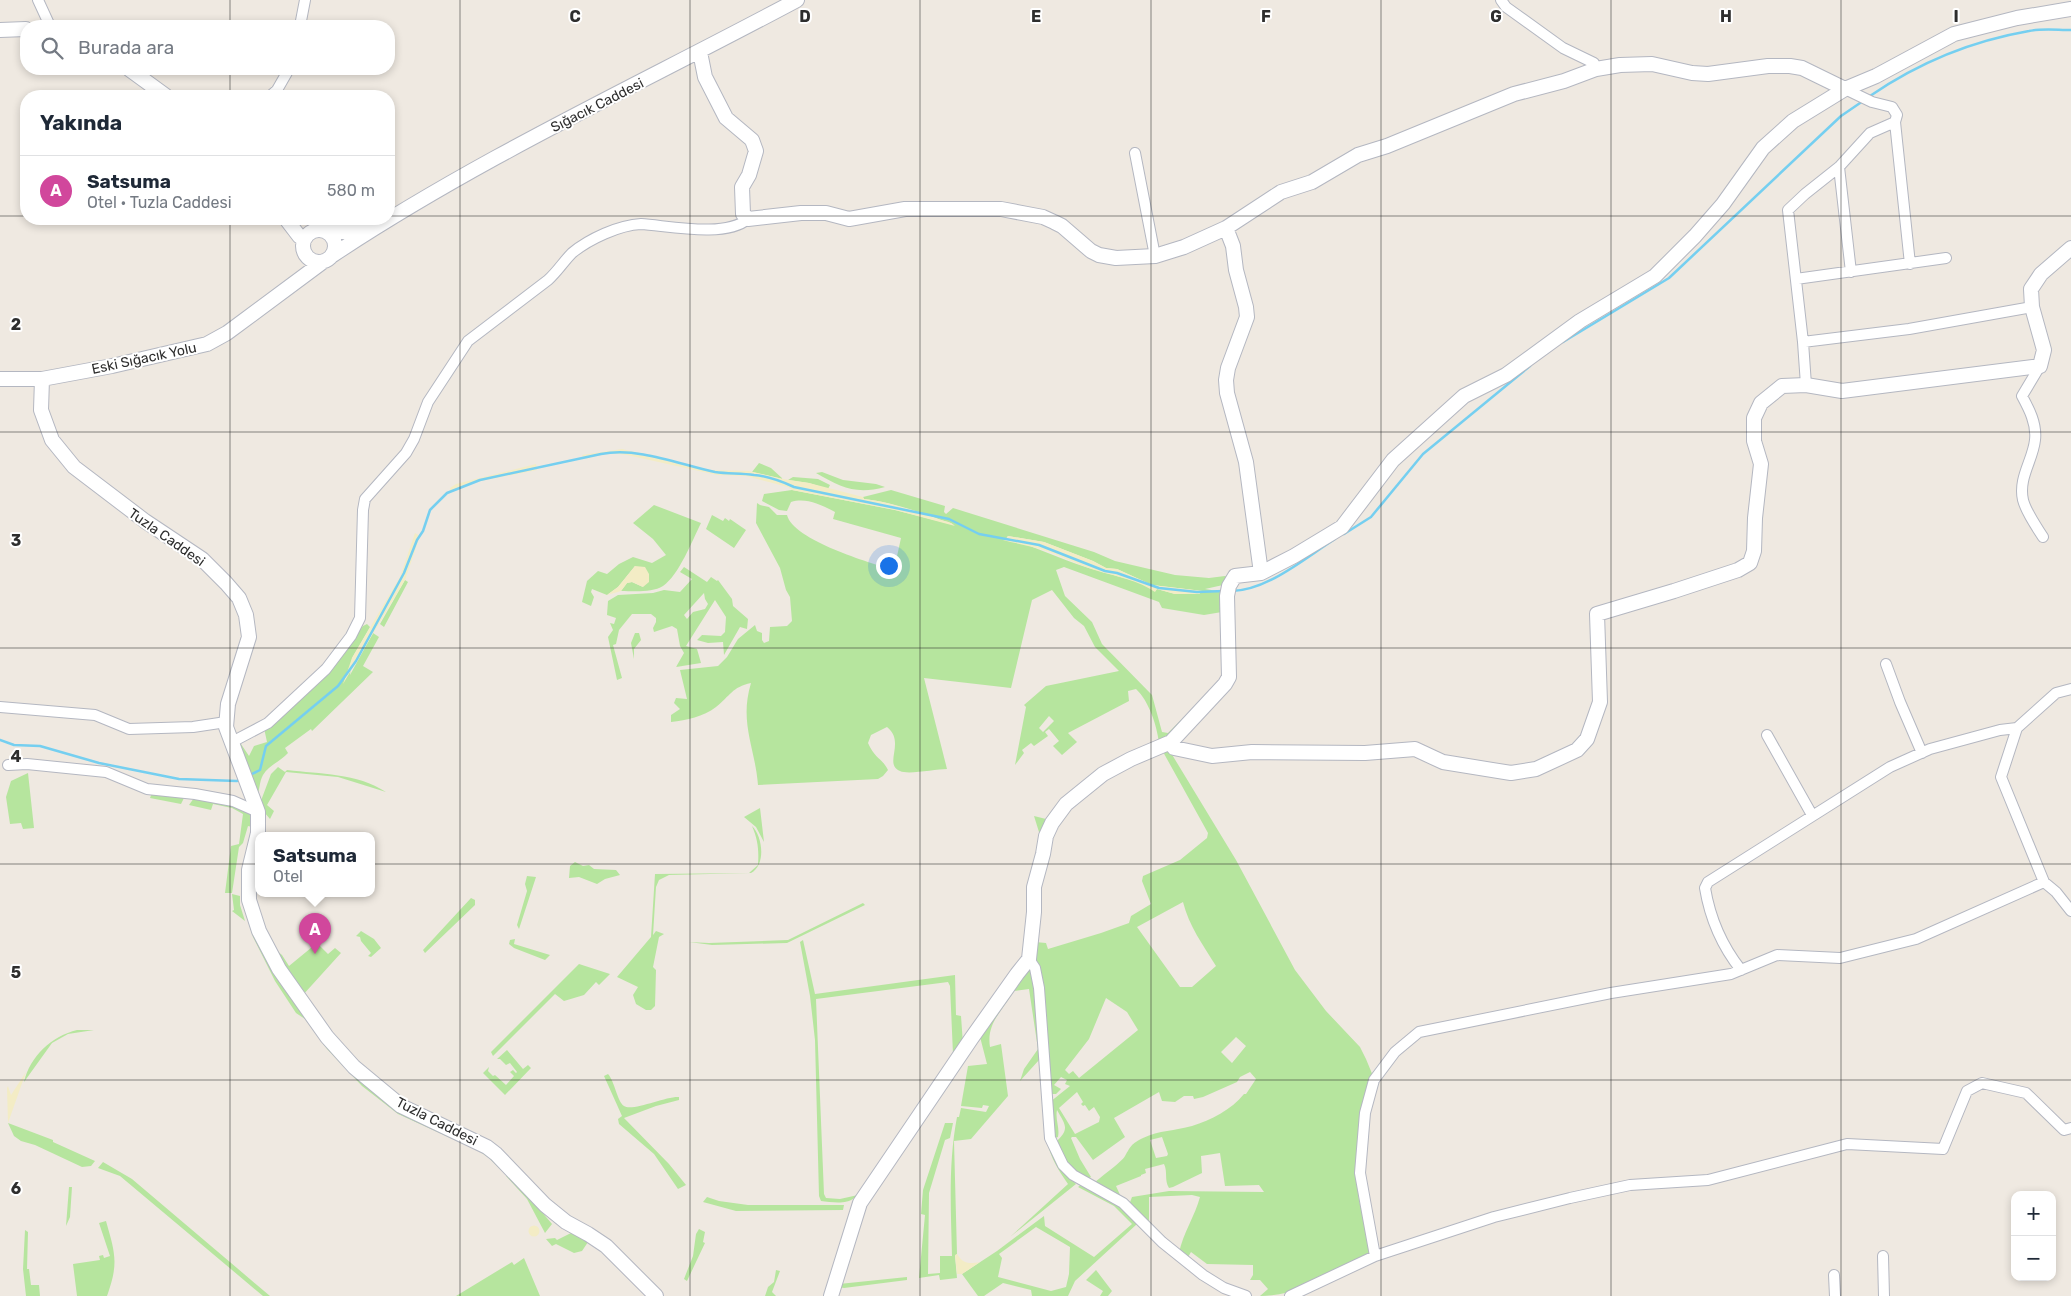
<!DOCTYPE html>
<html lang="tr">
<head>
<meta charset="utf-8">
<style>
  :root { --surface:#fff; --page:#f6f6f7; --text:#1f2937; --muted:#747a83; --line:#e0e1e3; --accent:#4264fb }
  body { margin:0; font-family:Rubik,sans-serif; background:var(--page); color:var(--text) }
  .controls { position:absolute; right:15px; bottom:15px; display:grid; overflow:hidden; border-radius:10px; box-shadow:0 2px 8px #0003 }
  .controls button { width:45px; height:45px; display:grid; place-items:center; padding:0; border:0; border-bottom:1px solid var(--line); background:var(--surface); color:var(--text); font:25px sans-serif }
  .you { position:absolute; left:888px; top:565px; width:18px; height:18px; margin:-12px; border:4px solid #fff; border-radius:50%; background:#1a73e8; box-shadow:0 0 0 8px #1a73e833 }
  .badge { display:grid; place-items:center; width:32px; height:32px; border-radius:50%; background:var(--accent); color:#fff; font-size:16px; font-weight:700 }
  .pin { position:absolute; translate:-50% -41px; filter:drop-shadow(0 1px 2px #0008) }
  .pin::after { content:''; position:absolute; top:26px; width:18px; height:15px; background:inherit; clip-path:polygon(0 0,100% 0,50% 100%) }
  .popup { position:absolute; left:255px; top:832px; width:120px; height:65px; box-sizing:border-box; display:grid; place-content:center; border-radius:10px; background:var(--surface); filter:drop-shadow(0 1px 4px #0005); font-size:16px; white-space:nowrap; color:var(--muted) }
  .popup b { font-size:19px; color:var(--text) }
  .popup::after { content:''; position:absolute; left:50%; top:100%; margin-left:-10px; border:10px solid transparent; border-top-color:var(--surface) }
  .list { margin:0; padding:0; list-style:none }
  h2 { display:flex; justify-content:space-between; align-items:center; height:65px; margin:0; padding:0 20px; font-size:21px }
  h2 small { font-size:16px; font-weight:400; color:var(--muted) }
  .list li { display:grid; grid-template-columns:32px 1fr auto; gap:15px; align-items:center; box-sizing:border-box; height:70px; padding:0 20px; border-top:1px solid var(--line) }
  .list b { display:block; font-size:19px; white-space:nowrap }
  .list p { margin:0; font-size:16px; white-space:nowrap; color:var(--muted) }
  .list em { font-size:16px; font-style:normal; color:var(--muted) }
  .icon { flex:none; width:28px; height:28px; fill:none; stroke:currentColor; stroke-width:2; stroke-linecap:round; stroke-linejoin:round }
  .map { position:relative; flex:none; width:2071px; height:1296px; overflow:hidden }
  .search { position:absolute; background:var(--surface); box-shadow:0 2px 8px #0003; left:20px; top:20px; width:375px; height:55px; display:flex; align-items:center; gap:12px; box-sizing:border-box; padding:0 18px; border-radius:20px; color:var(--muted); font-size:19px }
  .panel { position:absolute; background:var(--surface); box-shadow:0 2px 8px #0003; left:20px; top:90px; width:375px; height:135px; border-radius:20px }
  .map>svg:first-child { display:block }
</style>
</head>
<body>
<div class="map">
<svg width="2071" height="1296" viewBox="0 0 2071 1296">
  <rect width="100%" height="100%" fill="#efe9e1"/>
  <path fill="#b6e59e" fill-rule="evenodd" d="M759,463L771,468L783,479L752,472Z
    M822,472L843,480L876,484L885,487C855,495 841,487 816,473Z
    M793,477L818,479L830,485L828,489L809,483L788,480Z
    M792,490L895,510L954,525C949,521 942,521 936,518C912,509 888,502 864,499L863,497L891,490L945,506L944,512L946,514L953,508L1094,552L1115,561L1175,575L1209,578L1225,576L1228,577L1227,585L1224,590L1223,585L1205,589L1224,592L1227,671C1223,688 1206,699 1194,711L1191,710C1200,700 1213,690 1221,678C1230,665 1225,628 1222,612L1204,615L1162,608L1159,602L1064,567L1056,570L1065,596L1092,622L1102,644L1152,695L1162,732L1168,733L1186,715C1181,744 1151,748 1128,758C1119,762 1109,767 1101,773C1077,788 1058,809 1045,835L1039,832L1034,816L1050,820L1061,804L1090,776L1159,743C1157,726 1149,701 1136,689L1128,691L1129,701L1068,733L1077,742L1062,755L1053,746L1059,741L1049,729L1045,732L1048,736L1034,746L1031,743L1022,750L1024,753L1015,765L1026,707L1024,705L1046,686L1119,671L1095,647L1084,626L1074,618L1052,590L1032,600L1011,688L924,678L947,769C936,769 908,775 900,771C883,764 906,742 887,727L871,735L868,743C875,759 882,758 888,770L883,776L878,779L758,785C755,747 739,723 751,683C732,687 730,696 716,707C703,717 687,720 671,722V715L680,709L674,703L676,698L687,699L680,670L718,666L727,657L738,639L755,625L757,631L762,633V640L764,643L769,641L770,627L787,626L792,621L790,597L786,590L780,568L756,523L757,503L760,505L769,507L777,515H787C793,540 870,563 894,570L901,538L833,519L835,512C822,505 806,497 791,502L787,511L779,510L762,501L764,494ZM1008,536L1044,542L1093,561L1106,568L1117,569L1152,585L1202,591L1199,594H1175L1157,589L1155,591C1140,580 1114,576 1096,570C1070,563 1045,551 1019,542L1005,540ZM1049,716L1054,721L1043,732L1039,728Z
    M654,505L701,523C692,541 679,575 663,586C652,593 633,591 621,591L627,583L632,582L643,587L635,566L618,587L607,595L592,589L591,592L594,597L591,606L582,602L587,581L598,571L607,574L619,564L633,557L652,563L666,555L653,539L633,523Z
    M712,515L723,521L725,518L729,521L730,519L746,530L734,548L706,529Z
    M684,567L707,582L711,577L717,581L718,580L732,599L733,606L748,619L747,629L740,627L724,655L723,642L708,643L697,640L702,635L721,636L725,632L726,617L715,600L686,646L697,649L701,663L676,667L684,653L680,646L677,629L672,626L654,632L653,628L656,622V618L651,614H632L619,630L616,644L613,645L622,678L617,680L608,637L613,630L610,623L614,624L616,618L607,615L608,601L618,595L653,593L664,590L680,592L692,579L680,572ZM704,593L705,599L708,604L705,609L693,612L687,619L684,615Z
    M405,580L408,582L384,627L380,624Z
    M367,624L370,627L352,658L350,675L373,633L379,637L363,666L373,672L312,731L311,729L285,748L288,753C281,761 269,765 263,775C259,782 260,791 256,799L237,754L241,744L249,756L254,746L267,742L264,728L301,699L324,676L363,626Z
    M635,633H639L641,640L634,649V659L631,643Z
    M1168,748L1236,860L1295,970L1326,1011L1360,1047L1366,1059L1373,1076L1355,1165L1359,1200L1371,1250L1370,1254C1335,1272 1300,1296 1260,1296L1268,1289L1260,1280H1250L1253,1275V1265L1207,1264L1191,1252L1187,1259L1179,1253C1183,1233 1195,1216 1200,1197L1192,1195L1149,1197V1220L1151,1228L1129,1205L1132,1197L1169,1191L1264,1192L1259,1185L1225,1186L1220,1153L1201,1156L1202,1173L1173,1187L1169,1188C1164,1180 1168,1172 1164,1164L1145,1169L1146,1173L1141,1175V1176L1116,1186L1121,1197L1093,1184C1099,1178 1122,1162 1125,1156C1131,1146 1131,1144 1143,1138C1159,1130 1175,1131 1192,1126C1211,1120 1231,1110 1244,1094H1246L1256,1079L1250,1072L1240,1077L1237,1082L1203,1097L1194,1099L1193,1096H1184L1175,1102L1162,1101L1159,1092L1114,1118L1125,1137L1093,1160L1076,1137H1072L1071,1138L1080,1159L1091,1177L1086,1180L1073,1172L1055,1143C1070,1129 1066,1126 1057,1110C1055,1119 1060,1128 1058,1137L1053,1139L1050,1102L1070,1086L1065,1084L1067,1080L1061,1077L1054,1085L1061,1089L1056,1094H1051L1034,960L1035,942L1046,943L1048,949L1101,933L1129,923L1131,916L1151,904L1142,881L1143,876L1180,860L1207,838L1208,833L1162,750ZM1183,902C1189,926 1203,945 1216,966L1192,987H1180L1137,927ZM1106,998L1127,1012L1138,1030L1079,1078L1073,1071L1069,1074L1065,1070L1089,1039ZM1236,1037L1246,1046L1232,1063L1221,1052ZM1077,1092L1083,1102L1081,1104L1083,1106L1085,1105L1089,1111L1094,1107L1100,1117L1099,1122L1075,1134L1059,1108ZM1162,1137L1168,1154L1167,1156L1156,1158L1150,1140Z
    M278,767L285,772L287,770C320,774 357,773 386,792L338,777L286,772L267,805L274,811L270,819L259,806L271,774Z
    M28,773L34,828L23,829L21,823L10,824L6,797L11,781Z
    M152,793L185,796L181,804L150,798Z
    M194,798L231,803L252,815L256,828L248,826L243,843L239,847L232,893H225L231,846L239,844L243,814L232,808L213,804L211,810L189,805Z
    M760,808L764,842L756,827L744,817Z
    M752,826C763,837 766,865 751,873L669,875L659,880L656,887L653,935L656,931L664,934L659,937L653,967L656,970L655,1006L651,1010H646L636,1004L633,995L638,987L617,977L651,937L655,874L749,873L758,865C759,850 758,840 752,826Z
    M575,862L583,866L589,865L594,869L616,870L620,875L605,879L597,884L579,877L569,878L570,866Z
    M527,876L536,877L519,929L517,925L527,891L525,884Z
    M232,894L240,896V905L245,921L232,911L234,910Z
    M471,898L475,900V905L425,953L423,950Z
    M863,903L865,905L787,943L712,945L689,942L709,943L788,940Z
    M251,920L360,1080L481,1147L504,1168L501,1170L489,1158L479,1151L398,1114L362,1086L327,1049L305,1019L296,1013L275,981L253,937L248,921Z
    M361,931L374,939L381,948L371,957L368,956L371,953L361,941L360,937L356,936Z
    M515,939L514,944L550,955L545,960L514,948L509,944L510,940Z
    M803,940L815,994L955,975L956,1015L961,1016L963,1044L953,1054L950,986L948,982L816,999L824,1194L826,1198L840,1199L858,1195L859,1201L854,1198C846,1205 831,1202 821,1201L819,1196L815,1040L810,996L800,942Z
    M317,943L328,954L335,948L341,953L302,996L277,951L282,955L289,966Z
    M579,964L610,974L599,985L596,982L584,995L564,1001L555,994L493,1056L491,1052Z
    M1030,968L1032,970L1043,1086L1039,1060L1020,1081L1024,1069L1038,1049L1029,989L1014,991C1003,1010 986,1023 990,1047L1001,1044L1008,1096L971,1139L954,1141L957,1254L955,1256L957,1278L940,1280L939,1275L919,1278L925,1215L921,1214L923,1190L945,1123H953L950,1138L945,1140L929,1193L928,1274L940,1273V1256H952C951,1211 948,1164 957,1117H959L961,1108L986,1112L989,1106L983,1105L982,1108L961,1106L968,1066L987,1064L979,1033Z
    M77,1030H94L68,1034L52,1043L24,1082C30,1056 52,1036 77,1030Z
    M507,1050L523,1069L528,1065L531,1068L505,1095L483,1073L489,1067L488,1071L493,1076L495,1075L506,1085L514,1076L510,1072L513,1070L516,1073L517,1072L510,1063L506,1065L500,1059H497Z
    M608,1074C615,1082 617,1101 624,1106C632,1112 666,1096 679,1097V1100L656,1106L624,1118L669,1164L686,1185L678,1189L654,1154L619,1124L618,1119L622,1116L604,1076Z
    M8,1123L53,1140V1142L95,1161L91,1166L82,1167L35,1145L21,1141L14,1136Z
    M1047,1142L1062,1169L1076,1184L1010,1237L1068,1184C1058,1170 1051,1158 1047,1142Z
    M103,1162L132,1179L270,1296H263L120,1176L98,1168Z
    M509,1173L552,1224L545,1233L527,1199L506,1176Z
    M1082,1184L1118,1202L1137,1224L1075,1281L1068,1296H1032L1031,1290L1003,1283L984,1296H978L962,1274L997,1251L1044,1216L1045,1226L1094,1257L1132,1224L1114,1206L1078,1187ZM1036,1227L1070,1247L1069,1274L1066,1287L1051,1291L998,1277L1002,1258L999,1254Z
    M69,1187H72L70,1217L66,1226Z
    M707,1197L719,1201L748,1205H844L843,1210L736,1211L703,1202Z
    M106,1221C115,1253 119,1263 107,1296H77L73,1264L100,1260L99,1256L103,1255L104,1258L110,1256L99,1223Z
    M699,1229L705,1232L703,1242L705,1243L687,1281L684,1279L693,1256L696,1234Z
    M25,1230L28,1232L27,1269H29L31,1285H39L40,1296H26L23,1269Z
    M573,1232L590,1239L582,1251L574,1253L556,1244L552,1246L546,1239L555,1238L557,1240Z
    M524,1258L540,1296H456L512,1262L514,1265Z
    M776,1270L780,1271L772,1292L776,1296H765L768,1287L774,1282Z
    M1096,1270L1112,1291L1108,1296H1100L1103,1291L1086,1280Z
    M907,1277V1280L844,1288L838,1287L839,1284Z"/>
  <path fill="#f3ecc5" d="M622,449L709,470L749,471L783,479L809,483L863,497L864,499C894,502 922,515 951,523L955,526L895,510L792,490L788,487L746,476L717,475L627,455L610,453L584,459L582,455Z
    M536,464L537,470L466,484L450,492V488L456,484Z
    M415,533L420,536L405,580L343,684L352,658L400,577Z
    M1008,536L1044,542L1093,561L1106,568L1117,569L1152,585L1203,591L1199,594H1175L1157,589L1155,592C1140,581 1115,576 1098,571C1080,566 1064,557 1047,551C1032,546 1018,544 1003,540L1006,539Z
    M635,566L645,567L649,574V582L643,587L632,582L627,583L621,591L607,595L618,587Z
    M26,1072L8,1123L7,1088L8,1086L11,1095Z
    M528.5 1231a5.5 5.5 0 1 1 11 0a5.5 5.5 0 1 1-11 0Z
    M957,1254C963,1264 969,1264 980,1262L962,1274H957L955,1255Z"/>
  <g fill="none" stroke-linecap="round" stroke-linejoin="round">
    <path stroke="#75cff0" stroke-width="2.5" d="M1870,96C1918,63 1971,41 2029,31C2042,28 2057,30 2071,30
      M1563,342L1669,278L1841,116L1863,101
      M1344,534L1371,517L1423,454L1530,366
      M1232,591C1268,590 1305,558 1335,539
      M0,740L14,745L40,746L99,763L179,779L237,781L240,779
      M250,775L260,770L266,746L338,686L356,661L404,573L417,540L423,531L430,510L447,493L480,480L601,454C639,447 678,464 715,472C728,474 741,473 754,475C768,476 781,481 794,487L949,519L979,534L1039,545L1105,571L1117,573L1159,588L1197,592L1224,591"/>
    <defs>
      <path id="street" d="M38,0L50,26
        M1501,0L1506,7L1563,48L1594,63L1596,69
        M300,26L305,0
        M1845,89L1872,102L1892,107L1897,115L1895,122L1910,264
        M270,96L277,90L289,69
        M1135,153L1155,256
        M1839,167L1851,272
        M1796,279L1946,258
        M1803,342L1909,329L2032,307
        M2040,366L2022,396C2029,409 2037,424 2035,440C2033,460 2018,478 2023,500C2026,512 2036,526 2043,537
        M1806,385L1803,342L1788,210L1805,194L1839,167L1870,133L1895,122
        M1886,664L1900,702L1922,753
        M2071,689L2056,693L2017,728L2001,777L2044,882L2056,892L2071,911
        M0,707L95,715L129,729L193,727L226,722
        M1767,735L1812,815
        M232,742L268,723L326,669L351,636L360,618L363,510L365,499L406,453L414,439L428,402L468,341L548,280C557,272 564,261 572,253C589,239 619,225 641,224C670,226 725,238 748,219
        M8,765L27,764L106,772L147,789L195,794L233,801L258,812
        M1029,959L1035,968L1039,988L1050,1138L1063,1165L1073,1175L1123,1203L1162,1242L1203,1275L1224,1288L1246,1296
        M1741,970C1722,946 1710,918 1705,888L1708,882L1890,767L1930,749L2000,730L2017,728
        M1375,1256L1360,1173L1365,1113L1374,1080L1395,1052L1419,1032L1611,993L1731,974L1777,955L1840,958L1916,939L2044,882
        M1883,1256L1884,1296
        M1834,1275L1835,1296
        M1290,1296L1375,1256L1494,1217L1570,1198L1630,1185L1708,1180L1847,1144L1943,1149L1967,1091L1982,1083L2026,1093L2064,1130L2071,1128"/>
      <path id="secondary" d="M0,30L26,29
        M700,52L705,77L726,118L752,140L756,151L749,175L742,187L743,214L748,219L801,213H826L849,219L905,209H1001L1043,217L1054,222L1062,226L1091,251L1099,255L1116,258L1155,256L1184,247L1226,228L1281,192L1312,182L1358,155L1387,146L1514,94L1564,81L1596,69L1620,65L1652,64L1692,73L1708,74L1768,66H1790L1802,68L1845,89
        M129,69L166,96
        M286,219L299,236L304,240
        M1226,228L1233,246L1236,270L1246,307L1247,317L1228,368L1226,380L1227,393L1246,462L1261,573
        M303 246a16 16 0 1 1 32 0a16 16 0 1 1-32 0Z
        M327,231L343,232L372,223
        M333,255C479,158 642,83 797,0
        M0,379H42L112,366L207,344L227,333L324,261
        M42,379L41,410L52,440L74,467L145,521L202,559L226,583L239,598L246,615L249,637L228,704L226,727L258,812V833L249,870V900L259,931L279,969L327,1037L354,1067L401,1106L487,1147L496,1154L545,1205L566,1222L588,1234L606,1246L656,1296
        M1171,742L1174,748L1212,756L1252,752L1365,753L1415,749L1443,762L1511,773L1536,769L1577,750L1587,739L1600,702L1597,614L1674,591L1738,570L1750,563L1754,551L1755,518L1761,464L1754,441V418L1761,403L1782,386L1806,385L1842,391L2040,366L2044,350L2032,307L2031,289L2041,274L2071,248
        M831,1296L860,1203L971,1039L1017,974L1029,959L1034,912V887L1043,854L1046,836L1052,823L1066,804L1103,774L1131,759L1171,742L1225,684L1229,677L1227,596L1229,586L1235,576L1261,573L1294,556L1342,527L1393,460L1464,396L1506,375L1580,321L1655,276L1695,236L1723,204L1763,148L1793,121L1845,89L1876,76L1954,34L2017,18L2071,9"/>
    </defs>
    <use href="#street" stroke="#b4b7c1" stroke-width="12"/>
    <use href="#secondary" stroke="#b4b7c1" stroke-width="16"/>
    <use href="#street" stroke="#fff" stroke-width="10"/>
    <use href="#secondary" stroke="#fff" stroke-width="14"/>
  </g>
  <path fill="none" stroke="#2e2e2e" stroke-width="1" stroke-opacity="0.55" d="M230,0V26M460,0V1296M690,0V1296M920,0V1296M1151,0V1296M1381,0V1296M1611,0V1296M1841,0V1296M230,69V96M0,216H26M389,216H2071M230,219V1296M0,432H2071M0,648H2071M0,864H2071M0,1080H2071"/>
  <g text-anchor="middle" stroke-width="4" stroke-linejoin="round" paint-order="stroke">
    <g font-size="14" fill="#2e2e2e" stroke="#fff">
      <text transform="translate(597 105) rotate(-27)" y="5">Sığacık Caddesi</text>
      <text transform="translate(144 358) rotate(-12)" y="5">Eski Sığacık Yolu</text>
      <text transform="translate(167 537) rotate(35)" y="5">Tuzla Caddesi</text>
      <text transform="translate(437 1121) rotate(27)" y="5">Tuzla Caddesi</text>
    </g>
  </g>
  <g font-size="16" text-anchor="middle" font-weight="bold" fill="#2e2e2e" stroke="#fff" stroke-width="4" stroke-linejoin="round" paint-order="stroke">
    <text x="575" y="22">C</text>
    <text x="805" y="22">D</text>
    <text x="1036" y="22">E</text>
    <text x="1266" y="22">F</text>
    <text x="1496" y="22">G</text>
    <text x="1726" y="22">H</text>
    <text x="1956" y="22">I</text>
    <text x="16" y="330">2</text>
    <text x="16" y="546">3</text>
    <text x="16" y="762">4</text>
    <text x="16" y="978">5</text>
    <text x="16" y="1194">6</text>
  </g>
</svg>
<div class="controls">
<button>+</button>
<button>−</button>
</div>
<div class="you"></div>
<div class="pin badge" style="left:315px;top:954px;background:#d1479c">A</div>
<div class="popup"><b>Satsuma</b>Otel</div>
<div class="search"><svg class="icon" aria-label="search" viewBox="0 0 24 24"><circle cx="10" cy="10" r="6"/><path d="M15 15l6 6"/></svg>Burada ara</div>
<section class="panel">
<h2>Yakında<small></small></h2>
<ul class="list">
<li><span class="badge" style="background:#d1479c">A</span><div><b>Satsuma</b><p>Otel · Tuzla Caddesi</p></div><em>580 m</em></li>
</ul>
</section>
</div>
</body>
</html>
